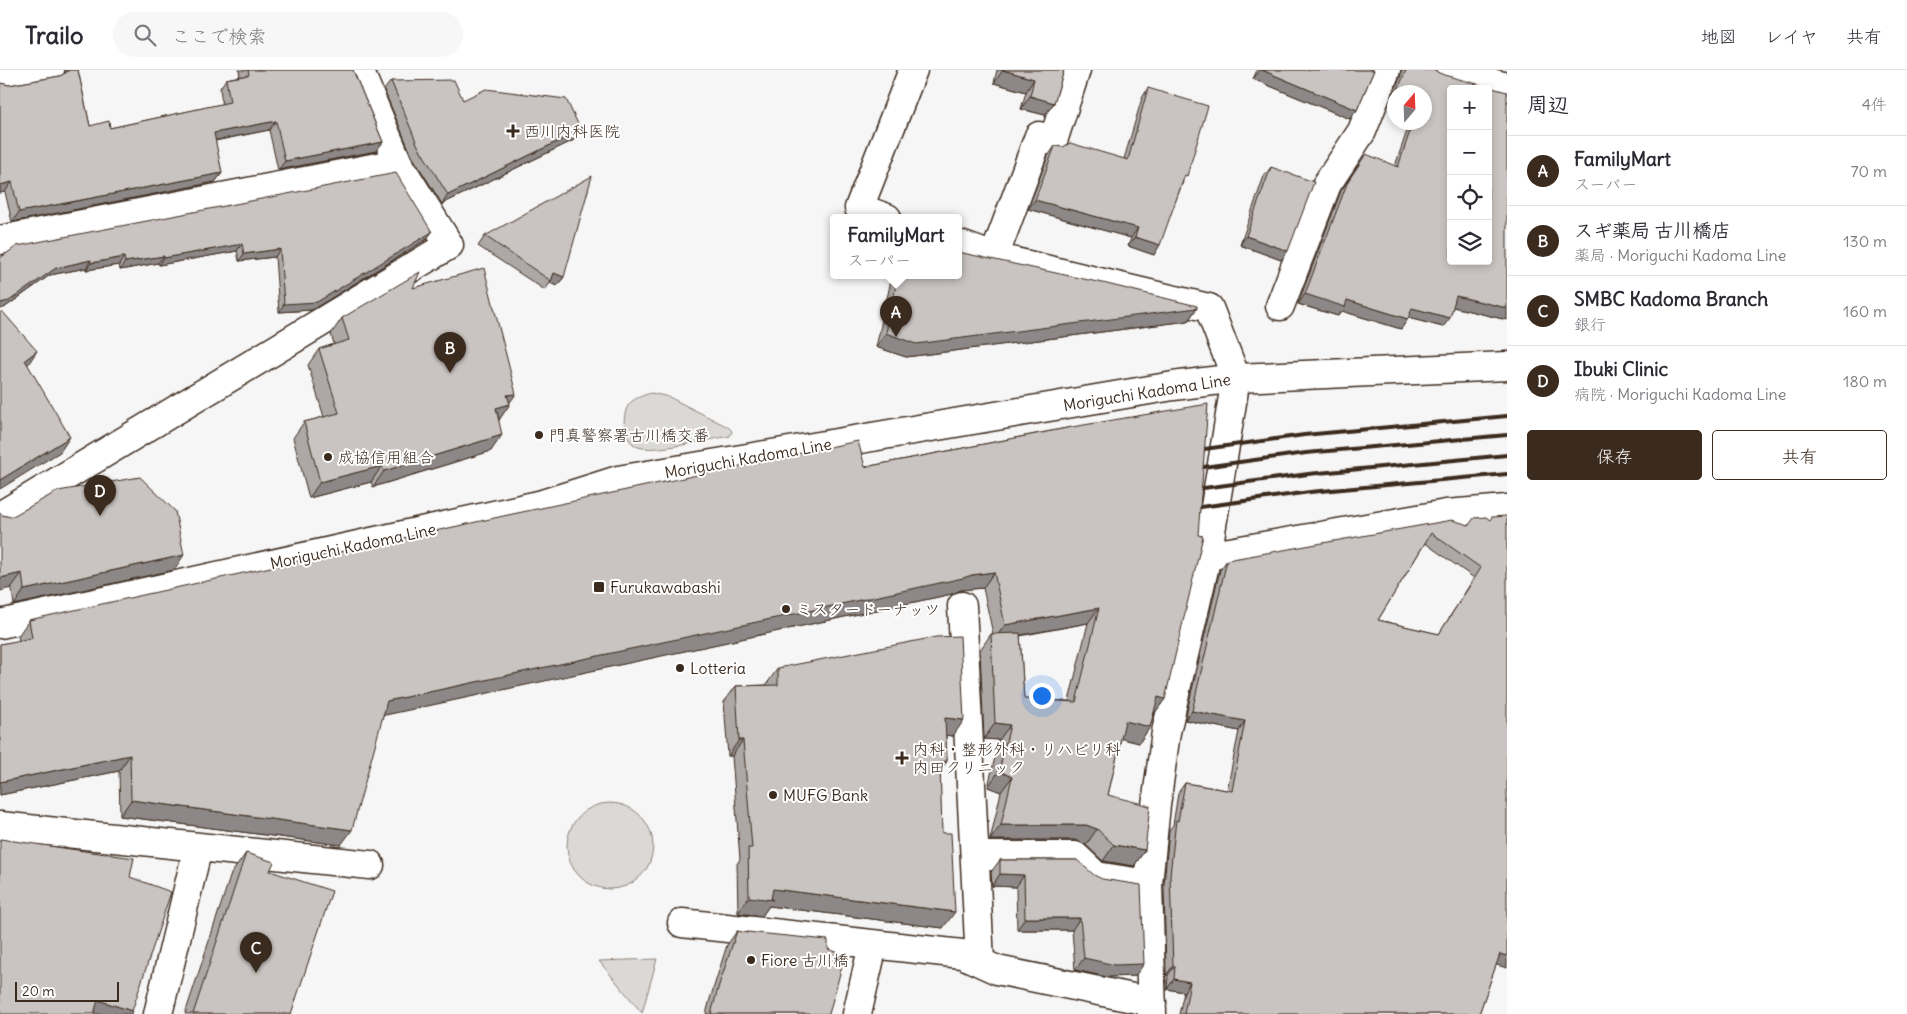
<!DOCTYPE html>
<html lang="ja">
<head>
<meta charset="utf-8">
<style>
  :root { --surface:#fff; --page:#f7f7f7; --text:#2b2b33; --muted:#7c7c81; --line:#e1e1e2; --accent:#3b2a1e }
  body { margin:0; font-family:Delius,"Klee One",sans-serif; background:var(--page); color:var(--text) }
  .controls { position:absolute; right:15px; top:15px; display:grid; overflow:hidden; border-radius:5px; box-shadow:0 2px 8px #0003 }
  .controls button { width:45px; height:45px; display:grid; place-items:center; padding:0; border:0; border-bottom:1px solid var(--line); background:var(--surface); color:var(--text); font:25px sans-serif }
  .compass { position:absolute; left:1387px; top:15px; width:45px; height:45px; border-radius:50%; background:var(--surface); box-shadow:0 2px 8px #0003; rotate:19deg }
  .scale { position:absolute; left:15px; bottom:12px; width:104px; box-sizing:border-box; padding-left:5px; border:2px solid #3b2a1e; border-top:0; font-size:14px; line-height:18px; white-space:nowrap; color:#3b2a1e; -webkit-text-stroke:4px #fff; paint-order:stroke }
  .you { position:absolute; left:1041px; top:625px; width:18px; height:18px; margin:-12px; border:4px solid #fff; border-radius:50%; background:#1a73e8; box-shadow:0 0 0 8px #1a73e833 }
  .badge { display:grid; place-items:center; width:32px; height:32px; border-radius:50%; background:var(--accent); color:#fff; font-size:16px; font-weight:700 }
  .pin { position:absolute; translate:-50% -41px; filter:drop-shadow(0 1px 2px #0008) }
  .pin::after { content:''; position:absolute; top:26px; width:18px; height:15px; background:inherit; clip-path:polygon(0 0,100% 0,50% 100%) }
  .popup { position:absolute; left:830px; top:144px; width:132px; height:65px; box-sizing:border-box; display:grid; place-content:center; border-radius:5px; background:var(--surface); filter:drop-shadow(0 1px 4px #0005); font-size:16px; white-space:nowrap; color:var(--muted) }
  .popup b { font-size:19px; color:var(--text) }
  .popup::after { content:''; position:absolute; left:50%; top:100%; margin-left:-10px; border:10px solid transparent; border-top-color:var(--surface) }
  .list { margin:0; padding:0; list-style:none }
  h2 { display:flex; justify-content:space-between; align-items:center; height:65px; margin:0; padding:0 20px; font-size:21px }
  h2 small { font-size:16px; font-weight:400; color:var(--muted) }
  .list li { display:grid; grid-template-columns:32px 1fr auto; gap:15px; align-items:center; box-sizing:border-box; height:70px; padding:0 20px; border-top:1px solid var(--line) }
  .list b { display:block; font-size:19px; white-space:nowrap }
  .list p { margin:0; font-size:16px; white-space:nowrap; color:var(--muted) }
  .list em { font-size:16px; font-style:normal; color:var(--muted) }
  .actions { display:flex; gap:10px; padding:15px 20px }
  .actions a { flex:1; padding:11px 0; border:1px solid var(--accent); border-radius:5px; text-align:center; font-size:18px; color:var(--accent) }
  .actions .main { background:var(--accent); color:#fff }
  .icon { flex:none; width:28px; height:28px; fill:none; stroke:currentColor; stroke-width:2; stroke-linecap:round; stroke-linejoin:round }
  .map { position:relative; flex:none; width:1507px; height:944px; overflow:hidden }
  header { display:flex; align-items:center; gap:30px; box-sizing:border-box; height:70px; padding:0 25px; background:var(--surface); border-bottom:1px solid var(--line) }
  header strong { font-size:24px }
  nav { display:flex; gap:28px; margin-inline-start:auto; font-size:18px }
  .search { width:350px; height:45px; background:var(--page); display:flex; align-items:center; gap:12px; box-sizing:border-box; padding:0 18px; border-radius:28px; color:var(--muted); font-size:19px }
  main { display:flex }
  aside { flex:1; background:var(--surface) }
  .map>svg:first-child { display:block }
</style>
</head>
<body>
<header>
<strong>Trailo</strong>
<div class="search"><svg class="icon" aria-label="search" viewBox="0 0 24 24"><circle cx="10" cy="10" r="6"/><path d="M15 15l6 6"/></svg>ここで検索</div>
<nav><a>地図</a><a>レイヤ</a><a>共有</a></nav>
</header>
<main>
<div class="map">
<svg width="1507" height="944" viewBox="0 0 1507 944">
  <rect width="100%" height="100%" fill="#f7f6f6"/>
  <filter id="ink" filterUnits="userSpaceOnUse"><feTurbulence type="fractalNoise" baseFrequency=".02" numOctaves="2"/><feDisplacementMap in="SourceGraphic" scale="10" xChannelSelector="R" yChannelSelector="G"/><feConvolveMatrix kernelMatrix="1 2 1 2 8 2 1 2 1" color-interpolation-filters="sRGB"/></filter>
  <g filter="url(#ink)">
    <path fill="#dbd9d6" stroke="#8b827a" d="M651,323L669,327L728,357L732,361L730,366C712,369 653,383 638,377C623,371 620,345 630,333C635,328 644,325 651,323Z
      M567 776a43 43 0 1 1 86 0a43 43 0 1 1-86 0Z
      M657,889L642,943L599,891Z"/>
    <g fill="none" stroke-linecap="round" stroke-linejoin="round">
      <defs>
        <path id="minor" d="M1441,0L1507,17
          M0,9L50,0
          M887,148L859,138L913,0
          M0,170L398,93
          M958,174L994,187L1209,238L1236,308L1207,486L1166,662L1156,735L1148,814L1152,944
          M994,187L1039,66L1053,71L1076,0
          M1280,236L1327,114L1362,61L1386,0
          M0,446L449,175L398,93L359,0
          M1207,486L1446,444L1507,439
          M962,536L980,892
          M0,756L370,795
          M975,786H1075L1096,806L1148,814
          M682,853L962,884L997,900L1152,932
          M158,944L198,777
          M857,944L873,875"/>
        <path id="major" d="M0,554L539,435L618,410L1173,316L1236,308L1507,296"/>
      </defs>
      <use href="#minor" stroke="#3b2a1e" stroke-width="31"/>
      <use href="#major" stroke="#3b2a1e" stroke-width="31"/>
      <use href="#minor" stroke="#fff" stroke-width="28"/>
      <use href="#major" stroke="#fff" stroke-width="28"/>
      <path stroke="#3b2a1e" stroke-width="4" d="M1190,381L1304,365L1507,346
        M1189,399L1306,383L1507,365
        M1189,420L1308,404L1507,385
        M1186,439L1310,422L1507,404"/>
    </g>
    <path fill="#ada8a6" stroke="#3b2a1e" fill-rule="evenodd" d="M65,0H78L90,56L110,58L222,34L220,18L226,9L240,6L239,0H353L383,72L376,81L278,100L269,60L215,71L222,103L215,112L12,152L5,122L0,123V13L9,15L60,6L65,3Z
      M997,0H1064L1054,33L1045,45L1021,39L1026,22L994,13Z
      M1257,0H1374L1357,40L1350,49L1253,9Z
      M1401,0H1436L1507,250L1453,237L1443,257L1408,248L1401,259L1342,241L1338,246L1298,234L1341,121L1359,94L1395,96L1410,52H1424V22H1394V38L1389,36L1401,5Z
      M391,11L463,30L574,70L442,134L412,86L384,20Z
      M1148,18L1183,112L1154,185L1128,176L1131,168L1028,139L1048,86L1055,76L1124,89L1142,28Z
      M1271,97L1281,190L1240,175L1264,106Z
      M485,166L564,207L557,216L550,213L545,220L478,176Z
      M427,169L312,240L279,242L275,187L239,191L237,181L159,195L158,193L120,200L119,195L86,200V198L50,205L4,238L17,176Z
      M892,206H958L1197,238L1188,251L906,287L876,277Z
      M413,218L510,332L499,350L491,381L373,417L371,412L309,428L293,368L304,352L324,347L308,295L319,279L334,274L331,264L342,248Z
      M1072,357L1165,629L1154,644L1150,657L1139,673L1121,668L1108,725L1145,780L1134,796L1103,791L1086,775L1075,770H990L1001,722L988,717L999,670L984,669L980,580L991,564H993L983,518L961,520L952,524L383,645L341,775L120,746L119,701L0,725V574L19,571L18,566L29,550L865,397ZM1088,553L1069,631L1024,629L1020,566Z
      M2,445L174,500L14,535Z
      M1486,447L1496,895L1479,944H1179L1184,922L1167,919L1168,905H1166L1164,815L1169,760L1173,755L1178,723L1185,713L1227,720L1239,661L1185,650L1220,500L1227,490L1469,455ZM1425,473L1474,508L1439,564L1378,550Z
      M778,598L953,666L946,665L947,691L940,700L943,858L769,836L762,846L738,843L737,794L740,789L732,686H728L724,632L736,616L766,615Z
      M246,783L270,801L291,944H185L231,804Z
      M1000,790H1077L1135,906L1107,907L1075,900L1072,860H1017L1016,817L992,816L991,802Z
      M737,861L746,863L747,862L829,944H706L710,929L727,875Z"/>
    <path fill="#8d8887" stroke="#3b2a1e" d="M1003,0L1034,9L1026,22L994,13Z
      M1260,0H1262L1357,40L1350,49L1253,9Z
      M1030,26L1054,33L1045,45L1021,39Z
      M1394,28V38L1389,36Z
      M276,51L269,60L207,72L214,63Z
      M581,60L574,70L442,134L448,125Z
      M383,72L376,81L278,100L285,91Z
      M222,103L215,112L12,152L19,142Z
      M12,112L5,122L0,123V115Z
      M1035,130L1138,158L1131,168L1028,139Z
      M432,162L427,169L312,240L279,242L284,234Z
      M1246,166L1288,181L1281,190L1240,175Z
      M1135,167L1160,175L1154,185L1128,176Z
      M242,174L237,181L159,195L164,188Z
      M280,179L275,187L239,191L244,184Z
      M164,186L158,193L120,200L125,192Z
      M124,187L119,195L86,200L91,193Z
      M91,190L86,198L50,205L4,238L0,239V233L56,198Z
      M554,203L564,207L557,216L550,213Z
      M1305,224L1347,230L1408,249L1401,259L1342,241L1338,246L1298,234Z
      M1456,226L1507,238V250L1449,236Z
      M1197,238L1188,251L906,287L876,277L886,263Z
      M1412,238L1450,248L1443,257L1405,247Z
      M37,281L27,296L25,290Z
      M516,324L508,335L510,334L499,350L496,338L507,325Z
      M502,365L491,381L373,417L384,401Z
      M70,367L60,382L0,419V410Z
      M382,396L371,412L309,428L320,412Z
      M184,485L174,500L14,535L24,520Z
      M994,502L983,518L961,520L952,524L376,647L387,631L972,505Z
      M22,503L11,518L0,521V508Z
      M1099,538L1088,553L994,570L1005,555Z
      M1158,627L1165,629L1154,644L1147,643Z
      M1192,641L1245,651L1239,661L1185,650Z
      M945,648L964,650L953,666L934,664Z
      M1125,651L1150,657L1139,673L1114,667Z
      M995,653L1010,655L999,670L984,669Z
      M739,670H743L732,686H728Z
      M130,685L119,701L0,725V712Z
      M947,691L936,707L940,692Z
      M999,701L1012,707L1001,722L988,717Z
      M131,730L352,760L341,775L120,746Z
      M1001,755H1086L1097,759L1086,775L1075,770H990Z
      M1114,775L1145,780L1134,796L1103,791Z
      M1000,804L1024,805L1016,817L992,816Z
      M773,819L955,842L943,858L769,836L762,846L738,843L749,827Z
      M1025,848H1080L1072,860H1017Z
      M1500,884L1507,886V898L1493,894Z
      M1084,888L1144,894L1135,906L1107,907L1075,900Z
      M1173,896H1175L1168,905H1166Z
      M1174,909L1190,912L1184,922L1167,919Z
      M98,930L132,941L131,944H96L90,942Z"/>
    <path fill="#c9c3c1" stroke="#3b2a1e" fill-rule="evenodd" d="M69,0H78L90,56L109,51L110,58L230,32L226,9L249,5L248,0H353L383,72L285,91L276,51L214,63L222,103L19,142L12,112L0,115V13L9,15L60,6L67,2Z
      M1003,0H1064L1054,33L1030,26L1034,9Z
      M1262,0H1374L1357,40Z
      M1406,0H1436L1437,2L1444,5L1507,22V238L1456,226L1450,248L1412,238L1408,249L1347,230L1345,237L1305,224L1348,111L1366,84L1398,97L1413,52H1424V22H1397ZM1451,19H1488V191H1451Z
      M454,10L463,30L486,19L566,29L581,60L448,125L418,76L391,11Z
      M1148,18L1208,36L1187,106L1185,105L1160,175L1135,167L1138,158L1035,130L1055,76L1063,77L1070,73L1128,90Z
      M1271,97L1314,112L1288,181L1246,166Z
      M396,103L432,162L317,232L284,234L280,179L244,184L242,174L164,188V186L125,192L124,187L91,193V190L56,198L9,231L0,233V188L17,176Z
      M592,106L564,207L554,203L551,211L485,166Z
      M958,182L1107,214L1197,236V238L916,274L886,263L898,206H958Z
      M484,198L516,324L507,325L510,334L496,338L502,365L384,401L382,396L320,412L304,352L339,343L319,279L349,270L342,248L420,202L413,218Z
      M2,241L37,281L25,290L70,367L0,410V243Z
      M1208,334L1198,465L1203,466L1165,629L1158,627L1150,657L1125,651L1108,725L1150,736L1145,780L1114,775L1097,759L1086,755H1001L1012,707L999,701L1010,655L995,653L991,564L1020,563L1024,629L1076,632L1099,538L1005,555L994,502L972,505L963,508L387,631L352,760L131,730L130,685L0,712V574L32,568L29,550L508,445L858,371L865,397L1072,357Z
      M140,407L175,441L184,485L24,520L22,503L0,508V442L2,445L11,447L58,421Z
      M1507,446V886L1500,884L1479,944H1184L1190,912L1174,909L1175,896H1173L1170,805L1176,750L1178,751L1185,713L1232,721L1245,651L1192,641L1227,490L1452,450L1469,455L1474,448L1486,447L1490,450L1492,447ZM1431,463L1481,498L1439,564L1378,550Z
      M960,566L964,650L945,648L947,691L940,692L942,763H951L955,842L773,819L771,829L773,830L749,827L748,778H752L743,670H739L736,616L778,615V598L936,567Z
      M0,769L134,788L130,807L171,822L132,941L98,930L94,944H0Z
      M246,783L274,792L270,801L332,821L291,944H193Z
      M1000,790H1077L1094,805L1102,809L1141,815L1144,894L1115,895L1084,888L1080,848H1025L1024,805L1000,804Z
      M737,861L747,863V862L828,870V879L845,885L829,944H711L719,915Z"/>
  </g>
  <g fill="#3b2a1e" stroke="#fff" stroke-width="2">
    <path d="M510.5 53.5h5v5h5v5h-5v5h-5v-5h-5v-5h5z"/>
    <circle cx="539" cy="365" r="5"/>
    <circle cx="328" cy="387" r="5"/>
    <rect x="593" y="511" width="12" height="12" rx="2.5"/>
    <circle cx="786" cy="539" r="5"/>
    <circle cx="680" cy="598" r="5"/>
    <path d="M899.5 680.5h5v5h5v5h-5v5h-5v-5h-5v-5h5z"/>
    <circle cx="773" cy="725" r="5"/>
    <circle cx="751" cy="890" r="5"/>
  </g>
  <g text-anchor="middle" stroke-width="4" stroke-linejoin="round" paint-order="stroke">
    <g font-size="16" fill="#3b2a1e" stroke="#fff" text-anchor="start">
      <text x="524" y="67">西川内科医院</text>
      <text x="549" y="371">門真警察署古川橋交番</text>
      <text x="338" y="393">成協信用組合</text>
      <text x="610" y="523">Furukawabashi</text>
      <text x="796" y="545">ミスタードーナッツ</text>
      <text x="690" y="604">Lotteria</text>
      <text x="913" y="685">内科・整形外科・リハビリ科<tspan x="913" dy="18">内田クリニック</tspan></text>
      <text x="783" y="731">MUFG Bank</text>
      <text x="761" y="896">Fiore 古川橋</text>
    </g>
    <g font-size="16" fill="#3b2a1e" stroke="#fff">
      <text transform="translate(1147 322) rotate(-9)" y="6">Moriguchi Kadoma Line</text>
      <text transform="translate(748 388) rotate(-10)" y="6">Moriguchi Kadoma Line</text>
      <text transform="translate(353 476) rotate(-12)" y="6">Moriguchi Kadoma Line</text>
    </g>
  </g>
</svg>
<div class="controls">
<button>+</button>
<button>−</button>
<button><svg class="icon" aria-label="locate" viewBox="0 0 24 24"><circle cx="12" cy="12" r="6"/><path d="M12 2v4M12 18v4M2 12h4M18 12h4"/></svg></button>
<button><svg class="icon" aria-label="layers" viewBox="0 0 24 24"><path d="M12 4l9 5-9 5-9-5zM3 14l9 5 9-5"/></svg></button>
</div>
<svg class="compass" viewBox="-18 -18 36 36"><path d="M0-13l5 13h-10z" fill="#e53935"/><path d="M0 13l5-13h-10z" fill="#7c7c81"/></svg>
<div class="scale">20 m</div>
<div class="you"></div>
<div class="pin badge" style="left:896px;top:267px">A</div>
<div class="popup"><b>FamilyMart</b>スーパー</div>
<div class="pin badge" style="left:450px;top:303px">B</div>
<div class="pin badge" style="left:256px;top:903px">C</div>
<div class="pin badge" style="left:100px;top:446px">D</div>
</div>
<aside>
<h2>周辺<small>4件</small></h2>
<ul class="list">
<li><span class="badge">A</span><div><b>FamilyMart</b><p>スーパー</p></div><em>70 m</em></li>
<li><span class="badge">B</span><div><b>スギ薬局 古川橋店</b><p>薬局 · Moriguchi Kadoma Line</p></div><em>130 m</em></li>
<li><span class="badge">C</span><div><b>SMBC Kadoma Branch</b><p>銀行</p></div><em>160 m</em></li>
<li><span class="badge">D</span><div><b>Ibuki Clinic</b><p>病院 · Moriguchi Kadoma Line</p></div><em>180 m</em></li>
</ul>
<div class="actions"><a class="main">保存</a><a>共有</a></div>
</aside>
</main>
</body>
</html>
